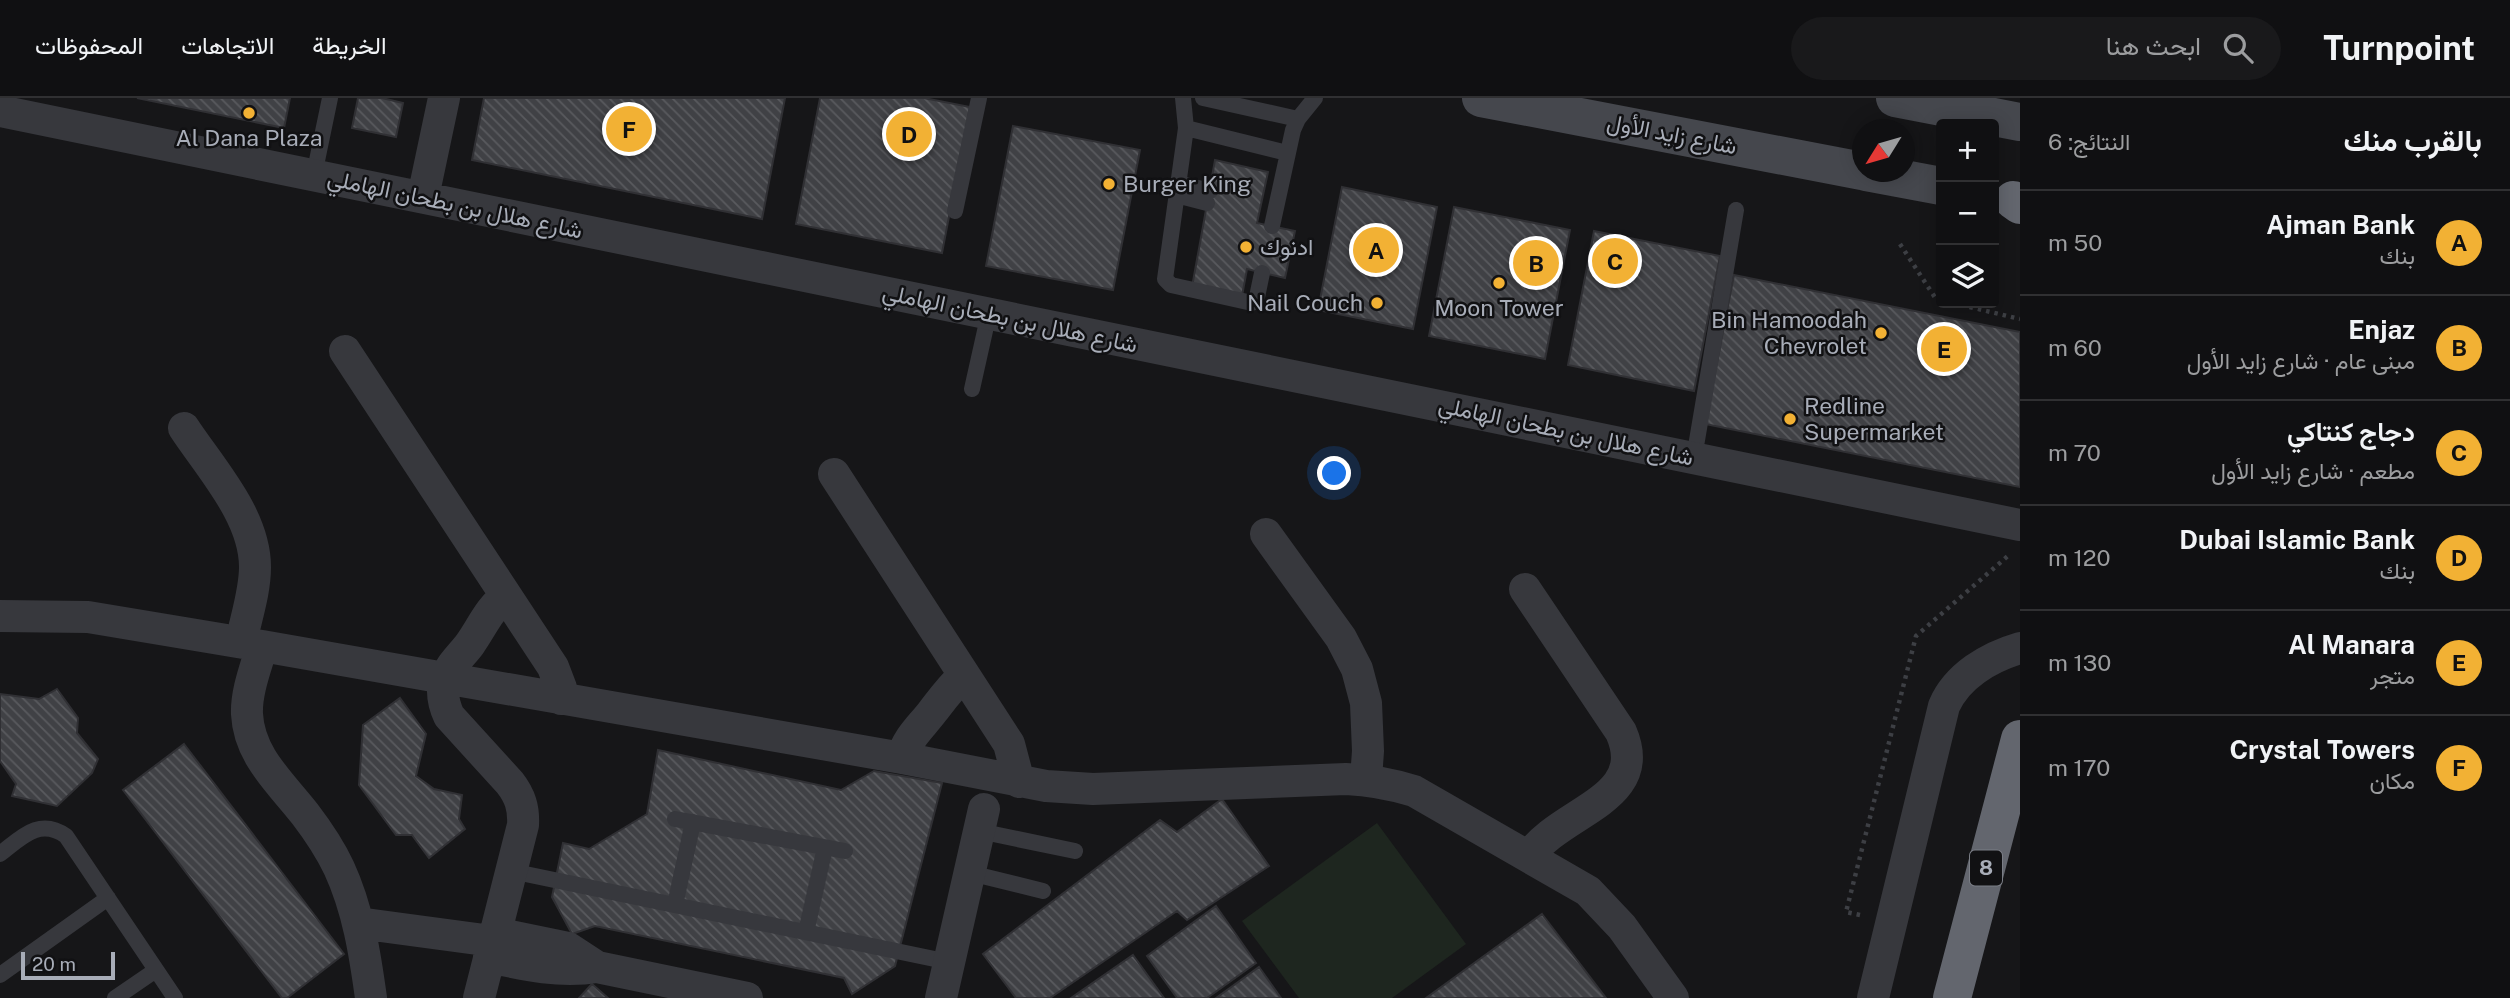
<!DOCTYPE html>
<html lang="ar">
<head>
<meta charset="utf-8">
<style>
  :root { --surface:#101012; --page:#19191b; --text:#f1f3f6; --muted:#9c9d9f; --line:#303032; --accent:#f2b134 }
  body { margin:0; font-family:"Public Sans",Vazirmatn,sans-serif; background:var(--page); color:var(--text); direction:rtl }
  .controls { position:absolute; right:21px; top:21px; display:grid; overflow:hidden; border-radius:7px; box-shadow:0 4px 18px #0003 }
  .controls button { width:63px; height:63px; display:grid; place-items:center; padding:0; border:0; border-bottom:2px solid var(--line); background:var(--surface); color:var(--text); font:35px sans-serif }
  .compass { position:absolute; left:1852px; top:21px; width:63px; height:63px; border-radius:50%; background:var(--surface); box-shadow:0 4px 18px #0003; rotate:233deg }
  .scale { position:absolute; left:21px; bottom:18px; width:94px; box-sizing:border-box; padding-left:7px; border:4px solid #a8adb8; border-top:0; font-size:19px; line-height:24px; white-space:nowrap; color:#a8adb8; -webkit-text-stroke:5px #111113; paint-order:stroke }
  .you { position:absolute; left:1335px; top:376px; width:24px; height:24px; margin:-18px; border:5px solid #fff; border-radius:50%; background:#1a73e8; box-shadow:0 0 0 10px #1a73e833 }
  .badge { display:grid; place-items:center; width:46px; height:46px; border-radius:50%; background:var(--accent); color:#111; font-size:23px; font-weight:700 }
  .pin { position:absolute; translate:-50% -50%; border:4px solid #fff; box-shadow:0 2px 7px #0006 }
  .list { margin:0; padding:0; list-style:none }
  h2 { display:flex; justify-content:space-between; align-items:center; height:91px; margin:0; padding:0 28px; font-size:30px }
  h2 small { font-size:23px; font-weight:400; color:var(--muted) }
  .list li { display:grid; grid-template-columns:46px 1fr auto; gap:21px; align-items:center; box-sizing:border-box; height:105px; padding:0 28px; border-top:2px solid var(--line) }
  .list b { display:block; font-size:26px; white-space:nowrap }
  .list p { margin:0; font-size:23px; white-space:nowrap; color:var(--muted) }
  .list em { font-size:23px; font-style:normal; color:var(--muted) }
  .icon { flex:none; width:38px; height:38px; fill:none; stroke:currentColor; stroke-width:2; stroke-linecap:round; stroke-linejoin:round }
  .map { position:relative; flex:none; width:2020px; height:900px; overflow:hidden; direction:ltr }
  header { display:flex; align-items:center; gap:42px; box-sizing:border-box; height:98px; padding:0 35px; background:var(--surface); border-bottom:2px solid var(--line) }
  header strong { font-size:33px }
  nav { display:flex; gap:38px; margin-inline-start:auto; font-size:24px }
  .search { width:490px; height:63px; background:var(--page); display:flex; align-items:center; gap:18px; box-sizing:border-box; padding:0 24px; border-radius:38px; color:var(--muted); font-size:26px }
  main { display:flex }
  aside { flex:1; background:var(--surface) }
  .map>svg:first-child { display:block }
</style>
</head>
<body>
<header>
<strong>Turnpoint</strong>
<div class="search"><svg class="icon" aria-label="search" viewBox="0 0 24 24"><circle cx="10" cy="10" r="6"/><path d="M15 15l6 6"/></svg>ابحث هنا</div>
<nav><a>الخريطة</a><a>الاتجاهات</a><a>المحفوظات</a></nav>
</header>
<main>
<aside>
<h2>بالقرب منك<small>النتائج: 6</small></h2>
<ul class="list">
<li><span class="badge">A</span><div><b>Ajman Bank</b><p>بنك</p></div><em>50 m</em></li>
<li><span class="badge">B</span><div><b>Enjaz</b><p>مبنى عام · شارع زايد الأول</p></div><em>60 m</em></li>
<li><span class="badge">C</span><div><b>دجاج كنتاكي</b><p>مطعم · شارع زايد الأول</p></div><em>70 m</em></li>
<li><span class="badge">D</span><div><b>Dubai Islamic Bank</b><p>بنك</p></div><em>120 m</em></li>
<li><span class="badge">E</span><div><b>Al Manara</b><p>متجر</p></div><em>130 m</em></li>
<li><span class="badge">F</span><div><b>Crystal Towers</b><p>مكان</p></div><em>170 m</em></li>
</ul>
</aside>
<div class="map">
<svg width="2020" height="900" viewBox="0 0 2020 900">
  <defs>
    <pattern id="building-back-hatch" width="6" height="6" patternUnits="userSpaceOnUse" patternTransform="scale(1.75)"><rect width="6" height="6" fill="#404145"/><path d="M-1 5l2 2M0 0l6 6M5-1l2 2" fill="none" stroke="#595a5e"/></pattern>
  </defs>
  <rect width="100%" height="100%" fill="#161618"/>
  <path fill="#1e261f" d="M1377,725L1466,846L1392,900H1299L1242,823Z"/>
  <path fill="url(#building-back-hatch)" stroke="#303034" stroke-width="2" d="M137,0H290L284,30Z
    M358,0H382L403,5L396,39L352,30Z
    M484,0H785L762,121L472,62Z
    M820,0H924L970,9L942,155L796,126Z
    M1013,28L1140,52L1113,192L986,168Z
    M1215,62L1268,74L1257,125L1295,133L1285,180L1247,171L1242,198L1192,189Z
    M1342,89L1437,109L1413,231L1318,212Z
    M1454,109L1570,132L1545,261L1429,238Z
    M1594,133L1720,158L1694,293L1568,267Z
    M1734,177L2020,234V389L1705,326Z
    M57,591L78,620L77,635L98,661L92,675L57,708L12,698L16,686L0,663V596L39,601Z
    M400,600L426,636L416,678L434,691L462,697L459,721L465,731L429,760L412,737H396L359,687L363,627Z
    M184,646L344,856L287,900H282L123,692Z
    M658,652L841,692L874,673L942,685L895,868L852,896L844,880L595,828L572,836L552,799L563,745L589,751L647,716Z
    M1222,701L1269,768L1187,822L1177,813L1050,900H1016L983,856L1160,722L1177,734Z
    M1216,808L1256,865L1207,900H1177L1147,858Z
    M1542,816L1606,900H1426Z
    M1133,857L1164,900H1071Z
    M1259,869L1281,900H1216Z
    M592,886L608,900H579Z"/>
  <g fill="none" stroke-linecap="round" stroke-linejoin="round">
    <path stroke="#3d3f44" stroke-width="4.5" stroke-dasharray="3.5 5" stroke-linecap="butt" d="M1900,146L1936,201L1941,202
      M1953,205L2020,221
      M1860,817L1846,814L1916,538L2009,457"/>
    <path stroke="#37383d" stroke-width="16" d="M1183,0L1186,30L1165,181L1171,187L1252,205L1257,199L1262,175
      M1203,0L1298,21
      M1186,30L1287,55
      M314,77L330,0
      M1178,85L1210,93
      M1176,97L1207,105
      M955,113L979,0
      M1272,128L1293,32L1298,21L1315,0
      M972,291L989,215
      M1694,360L1736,112
      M675,721L845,753
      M979,733L1075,753
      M0,756C21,740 39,719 66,738L175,900
      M511,773L949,864
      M970,775L1043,793
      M675,807L693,724
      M806,834L825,750
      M0,877L108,800
      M115,900L156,872"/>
    <path stroke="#37383d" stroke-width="32" d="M0,13L2020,427
      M423,99L444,0
      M345,253L553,569L561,590V601
      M184,330C211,371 255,418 255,469C255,494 246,520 241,544
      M834,376L1009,646L1019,684
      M1266,436L1341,540L1357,571L1366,605L1368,653L1366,681
      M1525,491L1621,634C1651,703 1559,712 1529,759
      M0,518L88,519L262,548C256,569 246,594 247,616C249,658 281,685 305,716C318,733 330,751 339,770C358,811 365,856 371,900
      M262,548L902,660L1046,688L1093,691L1346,681C1370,682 1391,686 1414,693L1588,793L1622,829L1673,900
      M902,660C907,640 921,629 933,613C943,600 951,589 963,578
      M358,825L492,843
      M495,835L568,850L597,869
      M489,859C525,867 560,875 597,869L747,900
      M479,900L523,727C524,710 520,698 510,685L449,618C444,607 441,593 445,581C450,567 462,557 470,546C482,529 489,511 506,498
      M941,900L984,711
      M1873,900L1944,608C1957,578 1989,559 2020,550"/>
    <path stroke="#45474d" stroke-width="38" d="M1481,0L1862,73
      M1895,0L2020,24
      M1866,74L1941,88"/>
    <path stroke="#63666e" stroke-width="38" d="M2013,102L2020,107
      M1952,900L2020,641"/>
  </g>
  <g fill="#f2b134" stroke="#111113" stroke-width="2.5">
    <circle cx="249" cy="15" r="7"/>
    <circle cx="1109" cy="86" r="7"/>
    <circle cx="1246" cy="149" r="7"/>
    <circle cx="1499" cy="185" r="7"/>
    <circle cx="1377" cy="205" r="7"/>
    <circle cx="1881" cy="235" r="7"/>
    <circle cx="1790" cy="321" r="7"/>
  </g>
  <g text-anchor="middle" stroke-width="5" stroke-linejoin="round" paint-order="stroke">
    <rect fill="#111113" stroke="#7b7e86" stroke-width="2" x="1970" y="752.5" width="32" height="35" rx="5"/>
    <g font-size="21" font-weight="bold" fill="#a8adb8">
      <text x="1986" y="777">8</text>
    </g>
    <g font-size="23" fill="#a8adb8" stroke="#111113">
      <text transform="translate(1672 36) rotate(11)" y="8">شارع زايد الأول</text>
      <text transform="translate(455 106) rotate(12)" y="8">شارع هلال بن بطحان الهاملي</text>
      <text transform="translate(1010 220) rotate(12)" y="8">شارع هلال بن بطحان الهاملي</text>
      <text transform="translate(1566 333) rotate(12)" y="8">شارع هلال بن بطحان الهاملي</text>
    </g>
    <g font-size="23" fill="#a8adb8" stroke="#111113" text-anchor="start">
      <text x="249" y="48" text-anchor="middle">Al Dana Plaza</text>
      <text x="1123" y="94">Burger King</text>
      <text x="1260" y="157">ادنوك</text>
      <text x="1363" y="213" text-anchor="end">Nail Couch</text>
      <text x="1499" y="218" text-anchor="middle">Moon Tower</text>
      <text x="1867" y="230" text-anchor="end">Bin Hamoodah<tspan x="1867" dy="26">Chevrolet</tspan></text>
      <text x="1804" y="316">Redline<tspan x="1804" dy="26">Supermarket</tspan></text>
    </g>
  </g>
</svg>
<div class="controls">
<button>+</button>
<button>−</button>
<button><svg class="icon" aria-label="layers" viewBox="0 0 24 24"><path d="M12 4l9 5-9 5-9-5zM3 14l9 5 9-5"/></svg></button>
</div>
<svg class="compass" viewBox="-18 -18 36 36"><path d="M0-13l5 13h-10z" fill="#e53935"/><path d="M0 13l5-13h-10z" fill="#9c9d9f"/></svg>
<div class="scale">20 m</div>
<div class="you"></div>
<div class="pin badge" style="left:1376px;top:152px">A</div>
<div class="pin badge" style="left:1536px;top:165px">B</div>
<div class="pin badge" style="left:1615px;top:163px">C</div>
<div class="pin badge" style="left:909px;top:36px">D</div>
<div class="pin badge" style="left:1944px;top:251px">E</div>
<div class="pin badge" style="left:629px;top:31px">F</div>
</div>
</main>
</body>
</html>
